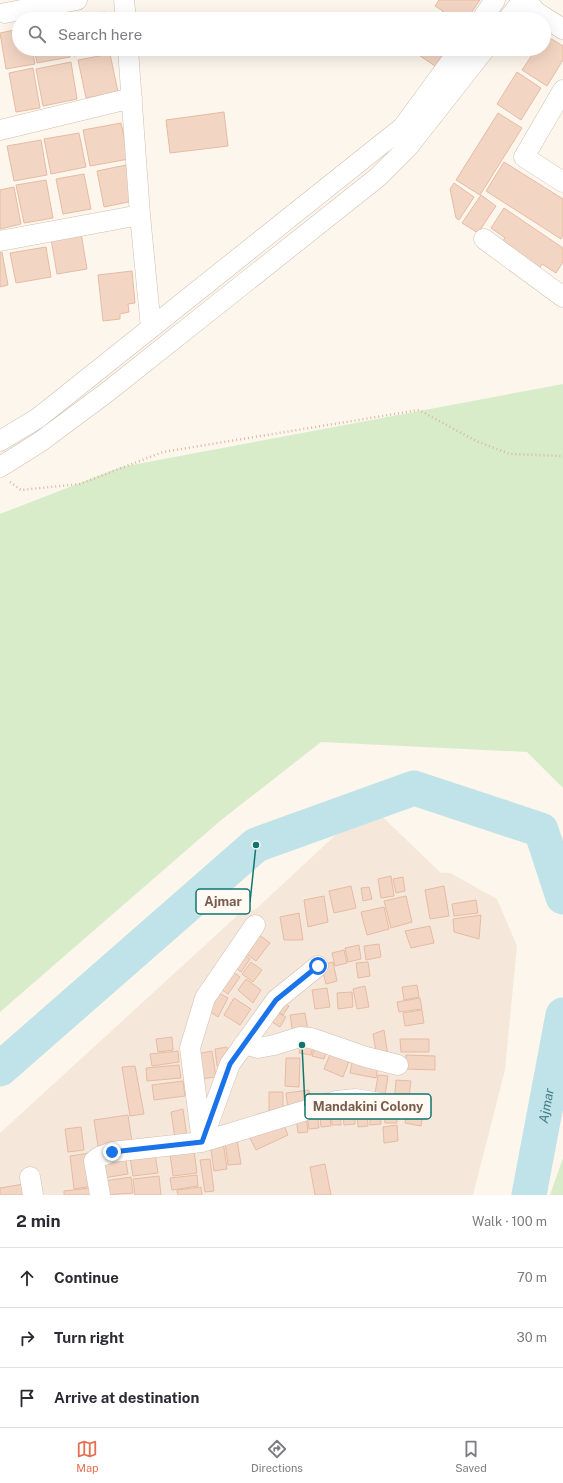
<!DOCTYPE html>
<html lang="en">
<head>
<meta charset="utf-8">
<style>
  :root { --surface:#fff; --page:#f7f7f7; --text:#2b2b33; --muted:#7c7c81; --line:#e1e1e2; --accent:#e76f51 }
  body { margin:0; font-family:"Public Sans",sans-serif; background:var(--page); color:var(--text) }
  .stop { position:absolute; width:12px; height:12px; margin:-9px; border:3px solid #1a73e8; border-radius:50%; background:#fff }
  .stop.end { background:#1a73e8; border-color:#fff; box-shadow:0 1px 4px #0008 }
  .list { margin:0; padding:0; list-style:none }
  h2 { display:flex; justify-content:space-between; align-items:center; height:52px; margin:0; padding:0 16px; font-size:17px }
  h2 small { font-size:13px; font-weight:400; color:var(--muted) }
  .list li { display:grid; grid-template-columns:26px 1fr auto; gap:12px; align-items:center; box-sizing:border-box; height:60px; padding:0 16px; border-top:1px solid var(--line) }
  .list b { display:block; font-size:15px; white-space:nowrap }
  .list em { font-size:13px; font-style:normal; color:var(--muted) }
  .icon { flex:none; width:22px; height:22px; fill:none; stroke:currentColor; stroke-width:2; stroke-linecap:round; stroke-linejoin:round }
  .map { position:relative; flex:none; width:563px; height:1195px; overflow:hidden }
  .search { position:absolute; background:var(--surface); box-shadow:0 4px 16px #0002; left:12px; right:12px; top:12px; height:44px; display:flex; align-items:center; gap:10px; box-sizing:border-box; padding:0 14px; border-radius:22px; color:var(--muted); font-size:15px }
  .sheet { height:232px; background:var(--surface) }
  nav { display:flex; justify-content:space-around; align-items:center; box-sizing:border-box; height:56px; border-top:1px solid var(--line); background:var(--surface); font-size:11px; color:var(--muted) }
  nav a { display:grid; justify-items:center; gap:2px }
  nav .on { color:var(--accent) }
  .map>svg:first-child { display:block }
</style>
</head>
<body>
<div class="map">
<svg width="563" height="1195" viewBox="0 0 563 1195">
  <rect width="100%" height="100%" fill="#fdf6ec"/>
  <path fill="#f5e8da" d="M369,804L441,873H450L497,899L517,946L505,1070L473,1195H0V1133L239,914L256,909Z"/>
  <path fill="#d8ecc9" d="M563,384V788L527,752L321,742L220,821L0,1012V514L121,467Z
    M563,1158V1195H550Z"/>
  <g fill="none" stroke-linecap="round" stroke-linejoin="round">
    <g stroke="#bfe3e8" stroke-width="35">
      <path d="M0,1069L256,845L414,788L541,830L563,897"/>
      <path id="s1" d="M529,1195L563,1015"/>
    </g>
  </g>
  <path fill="#f3d5c3" stroke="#e6bba3" d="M439,0H480L467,19H437L443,11L435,6Z
    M105,12L106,19H68Z
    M19,29V49H32L35,64L6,69L0,33Z
    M545,35L563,46V60L547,86L522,70L536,49H544Z
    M34,49H69L70,57L37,63Z
    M73,49H112L74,56Z
    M410,49H447L435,66Z
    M110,54L118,92L86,98L78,60Z
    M71,62L77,99L43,106L36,69Z
    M33,68L40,108L16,112L9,73Z
    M517,72L541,88L521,120L497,104Z
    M224,112L228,146L170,153L166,120Z
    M498,113L522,128L480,195L456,180Z
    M121,123L129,159L90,166L83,130Z
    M79,133L86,167L51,174L44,139Z
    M41,140L47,175L14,181L7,146Z
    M504,162L563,199V235L561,239L486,191Z
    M126,165L133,201L104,207L97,171Z
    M84,174L91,209L63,214L56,179Z
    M46,180L53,218L24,223L16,185Z
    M454,183L474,197L459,220L456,218L450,189Z
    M14,187L21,224L0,229V190Z
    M481,195L496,206L478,233L462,223Z
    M504,208L563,248V262L556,273L542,264L538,271L499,246L505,238L491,228Z
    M81,233L87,269L57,274L51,239Z
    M46,247L51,277L16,283L10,253Z
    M2,252L8,285L0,287V253Z
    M132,271L135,303L128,304L129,312L120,314V319L103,321L98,275Z
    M391,876L394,896L381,898L378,879Z
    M403,877L405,891L396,893L393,879Z
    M351,886L356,908L334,913L329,891Z
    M444,886L449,916L430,919L425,890Z
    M369,887L372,899L363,901L361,888Z
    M324,896L328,922L308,927L304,900Z
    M406,896L412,922L391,928L384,901Z
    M476,900L478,913L454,916L452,904Z
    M384,907L389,929L367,935L361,912Z
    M299,913L303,940H284L280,917Z
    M481,915L479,939L454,932L453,919Z
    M430,926L434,943L411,948L405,931Z
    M254,931L270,943L256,961L240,949Z
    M379,944L381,957L366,960L364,946Z
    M359,945L361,959L348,962L345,948Z
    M344,950L347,963L335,966L332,953Z
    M241,952L250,959L241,972L231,964Z
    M251,962L262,970L253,982L242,974Z
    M333,962L337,981L326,984L321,965Z
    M368,962L370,976L358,978L356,963Z
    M230,970L240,977L228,994L218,987Z
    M246,979L261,990L253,1003L238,990Z
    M417,985L419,997L404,1000L402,987Z
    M365,986L369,1007L357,1009L353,989Z
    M327,988L330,1007L315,1009L312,990Z
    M352,992L353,1007L338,1009L337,993Z
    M219,993L228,998L218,1017L209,1011Z
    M234,998L251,1009L240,1025L224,1015Z
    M420,998L422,1009L399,1012L397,1002Z
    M279,999L289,1006L283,1015L273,1008Z
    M273,1010L286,1017L280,1027L267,1019Z
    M422,1010L424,1023L405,1026L403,1013Z
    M305,1013L308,1031L293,1034L290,1015Z
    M384,1030L388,1056L377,1058L373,1034Z
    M172,1037L173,1050L158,1052L156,1039Z
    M400,1039H429V1052H401Z
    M301,1044L313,1046L311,1055L299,1053Z
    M315,1046L327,1049L324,1059L312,1056Z
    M227,1047L230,1064L217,1066L215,1049Z
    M178,1051L179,1062L152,1066L150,1054Z
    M212,1051L216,1077L200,1079L196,1054Z
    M331,1052L350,1059L343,1077L324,1069Z
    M406,1055L435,1056V1070L405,1069Z
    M353,1057L379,1062L376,1078L350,1073Z
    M286,1058H300L299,1087L285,1086Z
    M179,1065L181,1078L147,1081L146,1068Z
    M135,1066L144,1114L130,1116L122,1067Z
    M378,1075L388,1076L385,1095L375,1094Z
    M396,1080L411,1081L408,1105L394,1104Z
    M183,1081L185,1096L154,1100L152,1085Z
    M309,1090L312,1107L288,1110L286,1093Z
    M269,1092H283V1113H269Z
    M342,1107H355V1124L344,1125Z
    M370,1107H380L381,1124L370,1125Z
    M396,1108L397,1123H385L384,1109Z
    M183,1109L187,1137L175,1138L171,1112Z
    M319,1109H329L331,1126L321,1127Z
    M340,1109L341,1125H332L331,1110Z
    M367,1109L368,1126L358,1127L357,1110Z
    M407,1111L423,1114L421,1126L405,1123Z
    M317,1113L319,1128L309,1129L307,1114Z
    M128,1115L132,1142L98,1146L94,1120Z
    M306,1115L308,1132L298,1133L296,1117Z
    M282,1121L288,1135L256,1150L249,1136Z
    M397,1125L398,1141L384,1143L383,1127Z
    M81,1127L84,1150L68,1152L65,1129Z
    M237,1140L241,1164L228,1165L225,1142Z
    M223,1141L227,1169L214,1171L210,1143Z
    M194,1151L197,1173L173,1176L170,1154Z
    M89,1153L93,1186L74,1189L70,1156Z
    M155,1154L158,1173L133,1176L130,1157Z
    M125,1156L128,1174L103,1178L100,1160Z
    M210,1159L214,1191L205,1192L200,1160Z
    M325,1164L331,1195H315L310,1167Z
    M197,1175L198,1186L172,1190L170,1178Z
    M159,1176L161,1195H135L133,1179Z
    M131,1177L133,1193L106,1195L104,1181Z
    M24,1184L25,1195H0V1188Z
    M201,1187L202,1195H178L177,1190Z
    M90,1188L91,1195H64V1191Z"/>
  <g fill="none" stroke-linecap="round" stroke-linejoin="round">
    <defs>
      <path id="minor" d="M124,0L126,19
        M526,0L536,12L563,29
        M5,13L77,0
        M482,19L495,0
        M508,19L523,0
        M563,90L524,157L563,182
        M0,130L132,98
        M140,215L151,328
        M484,239L563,297
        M0,241L140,215L128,49
        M0,441L38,418L403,127L460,49
        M0,467L40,442L106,393L378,177L408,147L485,49
        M244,1044L258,1048L274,1045L300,1037L311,1038L366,1057L398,1065
        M203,1138L230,1064L276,1000L318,966
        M202,1142L336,1101L355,1099L418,1109
        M30,1177L33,1195
        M100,1195L94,1161L99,1157L112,1152L202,1142L190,1048L205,998L255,925"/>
    </defs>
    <use href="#minor" stroke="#d1beb0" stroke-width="21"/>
    <path stroke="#d9b8a5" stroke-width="2.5" stroke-dasharray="1 3" stroke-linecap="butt" d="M10,482L21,490L80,484L163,452L419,410L476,441L510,454L563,456"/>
    <use href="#minor" stroke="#fff" stroke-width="20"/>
  </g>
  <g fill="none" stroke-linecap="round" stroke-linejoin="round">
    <path stroke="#1a73e8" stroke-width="5" d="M112,1152L202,1142L230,1064L276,1000L318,966"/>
  </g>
  <g text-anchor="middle" stroke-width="4" stroke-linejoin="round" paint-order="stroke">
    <g font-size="13" font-style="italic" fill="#437c86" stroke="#fffaf3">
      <text dy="5" stroke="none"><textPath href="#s1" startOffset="91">Ajmar</textPath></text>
    </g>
  </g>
  <path fill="none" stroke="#0f766e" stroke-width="1.5" d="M256 845L250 902M302 1045L305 1106"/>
  <g fill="#0f766e" stroke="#fffaf3" stroke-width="1.5">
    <circle cx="256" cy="845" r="4"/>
    <circle cx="302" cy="1045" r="4"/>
  </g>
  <g fill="#fffaf3" stroke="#0f766e" stroke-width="1.5">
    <rect x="196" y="889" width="54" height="25" rx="4"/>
    <rect x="305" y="1094" width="126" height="25" rx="4"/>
  </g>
  <g font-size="13" text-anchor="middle" font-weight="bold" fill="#7a5c4d">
    <text x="223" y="906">Ajmar</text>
    <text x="368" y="1111">Mandakini Colony</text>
  </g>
</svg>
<div class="stop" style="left:318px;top:966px"></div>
<div class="stop end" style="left:112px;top:1152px"></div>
<div class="search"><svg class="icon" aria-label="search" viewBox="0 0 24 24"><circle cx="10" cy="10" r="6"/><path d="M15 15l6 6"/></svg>Search here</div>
</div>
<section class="sheet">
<h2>2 min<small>Walk · 100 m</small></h2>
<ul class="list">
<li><svg class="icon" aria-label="ahead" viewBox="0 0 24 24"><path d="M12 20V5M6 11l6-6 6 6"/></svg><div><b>Continue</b></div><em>70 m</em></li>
<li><svg class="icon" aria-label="right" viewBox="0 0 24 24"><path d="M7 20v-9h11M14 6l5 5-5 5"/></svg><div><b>Turn right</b></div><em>30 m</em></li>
<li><svg class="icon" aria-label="arrive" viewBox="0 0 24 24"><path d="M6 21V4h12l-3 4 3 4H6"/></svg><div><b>Arrive at destination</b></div></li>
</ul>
</section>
<nav>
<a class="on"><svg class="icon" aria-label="map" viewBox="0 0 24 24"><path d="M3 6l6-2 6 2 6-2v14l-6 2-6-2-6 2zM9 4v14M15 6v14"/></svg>Map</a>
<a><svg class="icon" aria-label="directions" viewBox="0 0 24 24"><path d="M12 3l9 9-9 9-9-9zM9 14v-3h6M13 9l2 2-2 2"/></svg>Directions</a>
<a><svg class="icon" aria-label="saved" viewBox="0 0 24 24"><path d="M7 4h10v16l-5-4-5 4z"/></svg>Saved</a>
</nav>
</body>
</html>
